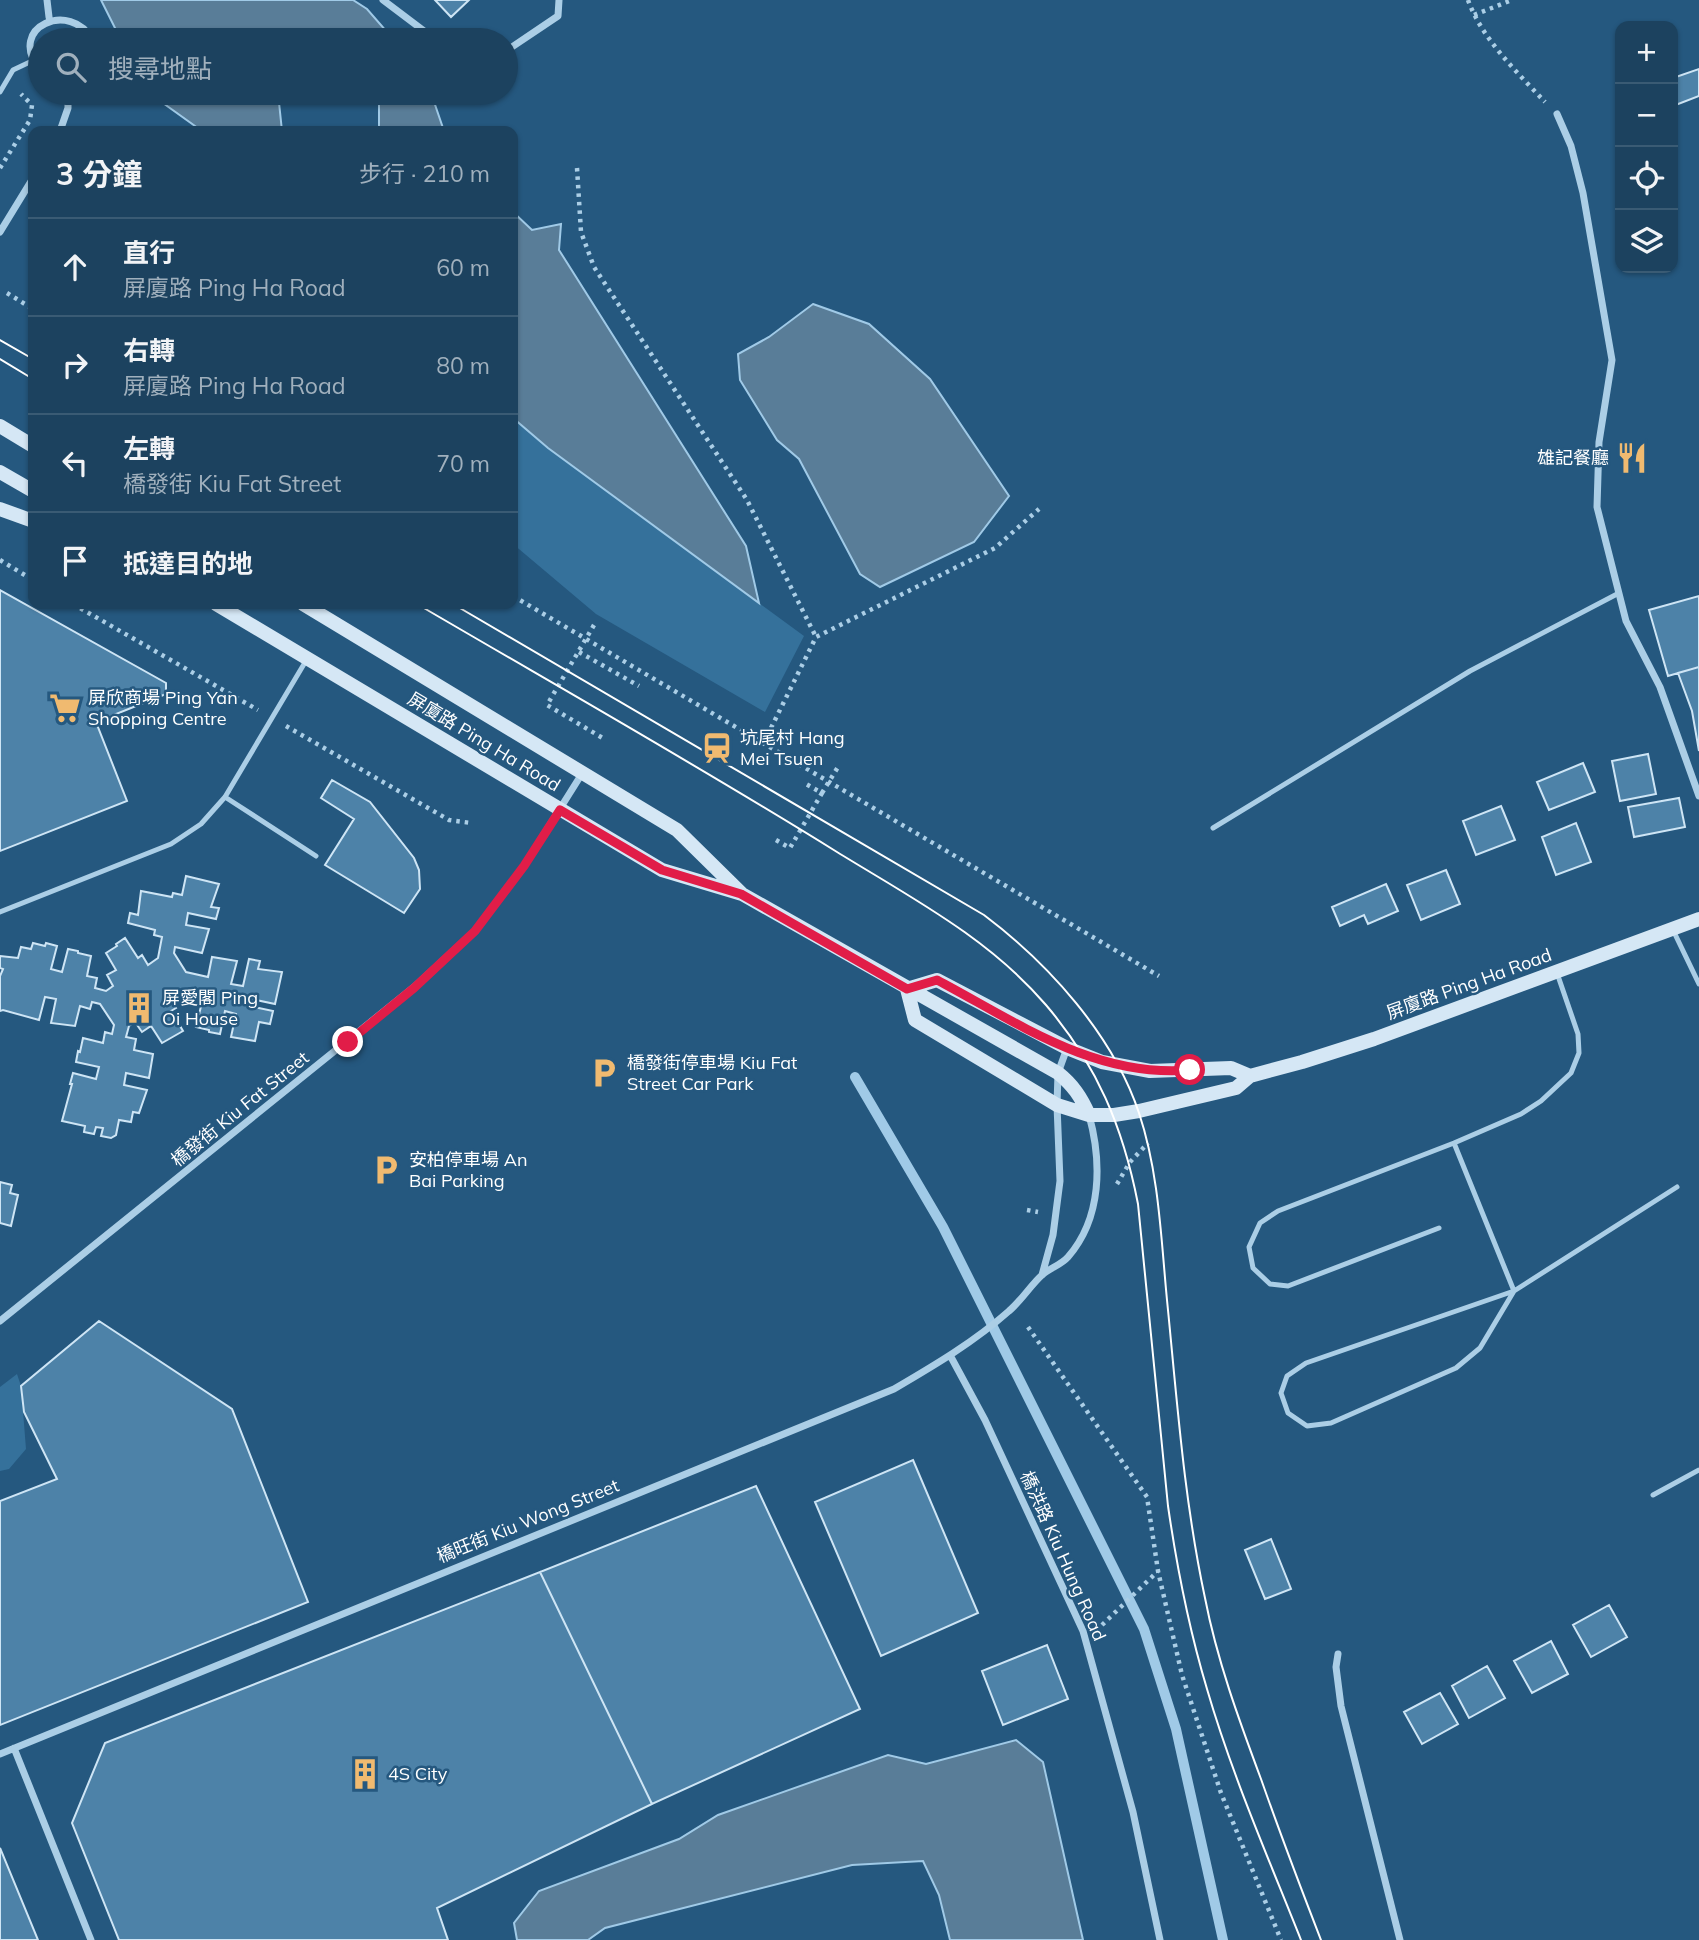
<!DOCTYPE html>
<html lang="zh-TW">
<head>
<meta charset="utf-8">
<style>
  :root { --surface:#1c425f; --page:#294d68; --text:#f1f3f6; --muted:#a0b0bd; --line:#3a5b74 }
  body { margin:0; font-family:Mulish,"Noto Sans TC",sans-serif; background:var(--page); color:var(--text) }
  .controls { position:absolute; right:21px; top:21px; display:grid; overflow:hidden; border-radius:14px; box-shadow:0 2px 5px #0004 }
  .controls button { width:63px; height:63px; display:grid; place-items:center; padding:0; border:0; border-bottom:2px solid var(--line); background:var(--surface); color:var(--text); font:35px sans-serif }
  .stop { position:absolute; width:21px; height:21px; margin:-16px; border:5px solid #e11d48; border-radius:50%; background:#fff }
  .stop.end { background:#e11d48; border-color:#fff; box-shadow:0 2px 7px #0008 }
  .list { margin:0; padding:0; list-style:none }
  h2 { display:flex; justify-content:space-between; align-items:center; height:91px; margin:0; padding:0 28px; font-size:30px }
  h2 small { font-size:23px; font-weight:400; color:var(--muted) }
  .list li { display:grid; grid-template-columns:46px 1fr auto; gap:21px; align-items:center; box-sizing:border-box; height:98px; padding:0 28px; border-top:2px solid var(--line) }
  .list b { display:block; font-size:26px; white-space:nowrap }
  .list p { margin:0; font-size:23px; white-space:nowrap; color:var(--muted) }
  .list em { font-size:23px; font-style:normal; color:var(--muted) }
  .icon { flex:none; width:38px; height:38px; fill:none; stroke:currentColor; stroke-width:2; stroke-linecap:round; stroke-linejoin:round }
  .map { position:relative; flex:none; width:1699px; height:1940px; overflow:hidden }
  .search { position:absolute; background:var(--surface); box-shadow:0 2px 5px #0004; left:28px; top:28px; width:490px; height:77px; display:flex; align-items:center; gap:18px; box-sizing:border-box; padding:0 24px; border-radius:38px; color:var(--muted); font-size:26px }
  .panel { position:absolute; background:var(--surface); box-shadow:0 2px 5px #0004; left:28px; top:126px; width:490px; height:483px; border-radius:14px }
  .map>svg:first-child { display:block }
</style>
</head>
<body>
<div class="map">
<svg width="1699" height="1940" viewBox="0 0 1699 1940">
  <rect width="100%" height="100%" fill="#25587f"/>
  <path fill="#35719b" d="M513,416L548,448L804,636L765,712L596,614L513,544Z
    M17,1374L21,1386L26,1449L9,1469L0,1471V1387Z"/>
  <path fill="#597d98" stroke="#a0cae7" stroke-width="2" d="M101,0H353L367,9L394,40H121Z
    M149,93H278L282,131H202Z
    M376,93H431L444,131H377L379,129V104Z
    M513,212L532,230L561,224L559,250L746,546L759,603L548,448L513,418Z
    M813,304L869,324L930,379L1009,496L974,542L880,587L860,574L799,459L777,440L740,380L738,354L769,337Z
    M1016,1740L1043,1762L1083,1940H950L939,1895L923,1861L852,1865L605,1928L588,1940H517L514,1923L539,1891L679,1839L718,1815L888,1755L926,1764Z"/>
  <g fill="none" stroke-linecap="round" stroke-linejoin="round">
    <path stroke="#a0cae7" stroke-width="10" d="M855,1077L943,1227L1144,1629L1176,1729L1223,1940"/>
  </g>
  <path fill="#4d82a8" stroke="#cee5f5" stroke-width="2" d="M435,0H469L451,17Z
    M1699,69V96L1673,106V78Z
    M0,590L166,683V694L96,722L127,801L0,851Z
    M1699,596V667L1668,676L1649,610Z
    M1699,667V751L1692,711L1678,673Z
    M1648,754L1656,794L1620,801L1612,761Z
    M1583,763L1595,792L1549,810L1537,782Z
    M332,780L370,802L414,858L419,870L420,889L404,913L325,865L354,819L321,798Z
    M1679,798L1685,827L1634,837L1628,807Z
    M1501,806L1515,840L1476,855L1463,821Z
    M1576,823L1591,862L1556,875L1542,837Z
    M1446,870L1460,904L1421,920L1407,885Z
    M186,876L219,884L211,907L219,908L216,919L188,913L186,925L209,929L202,953L175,947L174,953L186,972L208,977L212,957L237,961L231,984L243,986L249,959L260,961L258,969L282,972L275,1004L256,1000L254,1007L273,1011L270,1024L259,1022L255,1041L231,1037L236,1014L225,1011L220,1034L209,1032V1030L196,1027L203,998L181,992L170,999L176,1008L171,1011L183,1031L162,1043L151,1026L142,1032L135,1022L129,1026L126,1037L136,1039L134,1050L153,1054L149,1078L126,1073L124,1085L147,1090L139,1113L133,1112L131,1122L119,1120L116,1135L111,1138L101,1136L103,1128L96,1127L94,1134L84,1132L85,1126L62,1121L72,1084H70L73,1073L96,1079L99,1067L76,1062L78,1051L80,1052L83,1038L103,1043L105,1032L112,1034L114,1025L100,1004L92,1002L90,1009L80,1006L75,1026L51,1023L56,999L45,997L39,1020L3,1010L0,1011V976L3,969L0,968V956L18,958L21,947L31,949L33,943L45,946L46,943L57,946L51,969L62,972L68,949L78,951V953L91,956L87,976L97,978L95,988L106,991L113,986L107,975L116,970L106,953L117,946L116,944L125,938L138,958L142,955L148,965L158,958L162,937L154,935L155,930L128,923L130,913L138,915L141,891L172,897L173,893L182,895Z
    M1386,884L1398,911L1368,924L1364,915L1340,926L1332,907Z
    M0,1182L12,1185L10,1193L18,1195L11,1226L0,1223Z
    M99,1321L232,1409L308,1602L0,1725V1501L57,1479L24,1412L21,1386Z
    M913,1460L978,1613L881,1656L815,1502Z
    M756,1486L860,1709L652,1804L540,1572Z
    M1271,1539L1291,1589L1265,1599L1245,1550Z
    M540,1572L652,1804L437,1908L448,1940H119L72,1823L105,1743Z
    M1609,1605L1627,1637L1591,1657L1573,1625Z
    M1551,1641L1568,1674L1532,1693L1514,1661Z
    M1047,1645L1068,1699L1003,1725L982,1671Z
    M1487,1666L1505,1698L1469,1718L1452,1686Z
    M1440,1693L1458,1724L1422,1744L1404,1712Z
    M0,1848L38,1940H0Z"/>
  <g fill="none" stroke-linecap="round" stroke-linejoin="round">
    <path stroke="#abcee6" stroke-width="4.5" stroke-dasharray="3.5 5" stroke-linecap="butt" d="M1468,0C1482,39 1517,72 1545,102
      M1474,15L1512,0
      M0,168L30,120L32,105L21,94
      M577,168L581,232L594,267L747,500L816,637
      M7,293L33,309
      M0,560L33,580
      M513,596L1159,976
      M73,604L258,710
      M594,625L547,705L606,740
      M579,652L639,686
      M286,726L449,820L471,823
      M771,728L816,637L995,548L1039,509
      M822,793L838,767
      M776,840L790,848L822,793L806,784
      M1117,1184L1130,1162L1148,1143
      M1027,1210L1038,1212
      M1028,1327L1147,1497L1158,1571L1182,1675L1221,1793L1281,1940
      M1102,1625L1158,1571"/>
    <path stroke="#abcee6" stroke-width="5" d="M0,92L13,70L32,61
      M225,797L316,856
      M1213,828L1470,671L1619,593
      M0,912L171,844L201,824L225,797L307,659
      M1673,930L1699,984
      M1454,1143L1514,1291
      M1439,1228L1288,1286L1270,1284L1253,1268L1249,1247L1260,1223L1278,1211L1454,1143L1521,1114L1541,1101L1571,1073L1579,1053L1578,1034L1557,973
      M1514,1291L1480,1348L1456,1368L1331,1423L1307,1426L1288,1413L1281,1393L1287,1376L1306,1363L1514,1291L1677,1187
      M1653,1495L1699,1470"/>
    <path stroke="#abcee6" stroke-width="7" d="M47,0L49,17
      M383,0L436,40
      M506,51L558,16L559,0
      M40,70C5,26 72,0 92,40
      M1557,114L1571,146L1583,193L1612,360L1599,442L1597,507L1626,621L1660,687L1699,796
      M60,131L68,108V93
      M0,232L33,178
      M1042,1275L1053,1235L1060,1181L1057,1105L1058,1073L1067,1048
      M0,1321L414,987L475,931L524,866L583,772
      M951,1357L985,1420L1083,1631L1133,1812L1160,1940
      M1338,1654L1336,1667L1341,1706L1400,1940
      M14,1748L91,1940
      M0,1754L894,1389C935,1365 974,1342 1009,1311C1022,1300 1030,1286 1042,1275C1050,1268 1061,1265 1068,1257C1102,1218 1102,1162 1089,1115"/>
    <path stroke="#d5e7f5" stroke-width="14" d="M0,426L33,446
      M0,472L33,491
      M0,509L33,521
      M216,604L662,870L742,894L1058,1073C1073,1085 1081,1097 1089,1115
      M303,604L677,830L741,893
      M907,989L915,1020L1057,1105L1089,1115H1114L1139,1111L1236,1088L1250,1076L1302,1062L1374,1039L1699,919
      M907,989L937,980L1067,1048L1102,1062L1150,1071L1231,1068L1250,1076"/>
    <path stroke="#fff" stroke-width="2" d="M0,340L33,359
      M0,359L33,379
      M417,604C557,686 699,766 837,852C910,897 989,938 1046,1005C1097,1065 1123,1127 1138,1204L1168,1506C1177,1568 1189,1629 1207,1689C1232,1775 1268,1857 1301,1940
      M453,604L984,915C1049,964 1113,1035 1139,1113C1159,1173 1161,1238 1167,1300C1177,1400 1184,1500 1205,1598C1217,1660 1239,1720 1261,1779C1280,1833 1300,1886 1321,1940"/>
  </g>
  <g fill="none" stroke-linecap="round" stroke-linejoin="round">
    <path stroke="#e11d48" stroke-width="9" d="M348,1042L414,988L475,931L524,866L560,810L662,870L741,894L907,989L937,980C1018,1023 1095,1078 1190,1070"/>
  </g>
  <defs>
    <symbol id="restaurant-bare" viewBox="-9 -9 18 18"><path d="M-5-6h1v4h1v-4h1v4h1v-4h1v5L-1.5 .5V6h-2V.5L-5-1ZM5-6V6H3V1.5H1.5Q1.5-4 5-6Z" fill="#f0ba70" stroke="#25587f" stroke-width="2.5" paint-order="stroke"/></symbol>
    <symbol id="supermarket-bare" viewBox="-9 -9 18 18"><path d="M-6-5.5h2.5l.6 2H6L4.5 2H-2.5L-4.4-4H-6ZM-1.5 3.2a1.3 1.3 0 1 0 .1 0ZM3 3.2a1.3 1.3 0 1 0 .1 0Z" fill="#f0ba70" stroke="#25587f" stroke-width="2.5" paint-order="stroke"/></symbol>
    <symbol id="station-bare" viewBox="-9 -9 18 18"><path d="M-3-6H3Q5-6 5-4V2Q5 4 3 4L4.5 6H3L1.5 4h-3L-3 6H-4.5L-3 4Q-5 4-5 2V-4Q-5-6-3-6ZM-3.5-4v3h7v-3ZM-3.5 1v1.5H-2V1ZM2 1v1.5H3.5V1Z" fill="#f0ba70" stroke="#25587f" stroke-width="2.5" paint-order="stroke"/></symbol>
    <symbol id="building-bare" viewBox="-9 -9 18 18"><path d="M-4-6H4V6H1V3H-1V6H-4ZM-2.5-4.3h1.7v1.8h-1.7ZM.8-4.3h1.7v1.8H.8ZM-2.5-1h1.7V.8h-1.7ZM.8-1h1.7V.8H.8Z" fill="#f0ba70" stroke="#25587f" stroke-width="2.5" paint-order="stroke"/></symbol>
    <symbol id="parking-bare" viewBox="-9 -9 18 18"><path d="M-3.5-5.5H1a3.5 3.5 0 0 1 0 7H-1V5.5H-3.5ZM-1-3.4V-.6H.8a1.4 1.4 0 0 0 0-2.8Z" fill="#f0ba70" stroke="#25587f" stroke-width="2.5" paint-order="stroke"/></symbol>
  </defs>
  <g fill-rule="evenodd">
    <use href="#restaurant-bare" x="1610" y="436" width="44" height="44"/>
    <use href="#supermarket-bare" x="43" y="686" width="44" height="44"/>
    <use href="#station-bare" x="695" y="726" width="44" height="44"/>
    <use href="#building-bare" x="117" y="986" width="44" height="44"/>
    <use href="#parking-bare" x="582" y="1051" width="44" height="44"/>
    <use href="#parking-bare" x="364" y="1148" width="44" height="44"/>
    <use href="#building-bare" x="343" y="1752" width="44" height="44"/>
  </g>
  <g text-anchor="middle" stroke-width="5" stroke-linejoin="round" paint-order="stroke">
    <g font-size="18" fill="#fff" stroke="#25587f" text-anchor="start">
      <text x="1609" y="464" text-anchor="end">雄記餐廳</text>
      <text x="88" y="704">屏欣商場 Ping Yan<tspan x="88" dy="21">Shopping Centre</tspan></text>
      <text x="740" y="744">坑尾村 Hang<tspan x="740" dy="21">Mei Tsuen</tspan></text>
      <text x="162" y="1004">屏愛閣 Ping<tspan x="162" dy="21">Oi House</tspan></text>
      <text x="627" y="1069">橋發街停車場 Kiu Fat<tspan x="627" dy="21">Street Car Park</tspan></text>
      <text x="409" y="1166">安柏停車場 An<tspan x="409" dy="21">Bai Parking</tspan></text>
      <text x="388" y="1780">4S City</text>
    </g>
    <g font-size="18" fill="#fff" stroke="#25587f">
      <text transform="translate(484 742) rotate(31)" y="6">屏廈路 Ping Ha Road</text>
      <text transform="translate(1469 984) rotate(-20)" y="6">屏廈路 Ping Ha Road</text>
      <text transform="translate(240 1109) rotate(-39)" y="6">橋發街 Kiu Fat Street</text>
      <text transform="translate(528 1521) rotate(-22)" y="6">橋旺街 Kiu Wong Street</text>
      <text transform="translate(1063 1556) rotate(66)" y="6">橋洪路 Kiu Hung Road</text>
    </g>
  </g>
</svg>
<div class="controls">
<button>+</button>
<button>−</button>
<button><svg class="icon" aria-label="locate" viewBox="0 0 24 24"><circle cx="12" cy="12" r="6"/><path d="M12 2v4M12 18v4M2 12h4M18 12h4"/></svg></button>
<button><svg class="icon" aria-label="layers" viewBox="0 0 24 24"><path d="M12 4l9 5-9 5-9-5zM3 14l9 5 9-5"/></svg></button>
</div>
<div class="stop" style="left:1190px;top:1070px"></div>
<div class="stop end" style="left:348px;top:1042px"></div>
<div class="search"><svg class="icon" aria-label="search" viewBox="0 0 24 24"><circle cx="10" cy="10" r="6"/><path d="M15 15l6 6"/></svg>搜尋地點</div>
<section class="panel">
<h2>3 分鐘<small>步行 · 210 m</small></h2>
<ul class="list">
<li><svg class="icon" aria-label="ahead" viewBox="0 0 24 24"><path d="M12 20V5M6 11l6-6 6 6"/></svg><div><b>直行</b><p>屏廈路 Ping Ha Road</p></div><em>60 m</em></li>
<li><svg class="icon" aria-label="right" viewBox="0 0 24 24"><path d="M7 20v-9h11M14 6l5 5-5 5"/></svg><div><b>右轉</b><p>屏廈路 Ping Ha Road</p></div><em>80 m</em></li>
<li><svg class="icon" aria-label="left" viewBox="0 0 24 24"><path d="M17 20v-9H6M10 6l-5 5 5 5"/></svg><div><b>左轉</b><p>橋發街 Kiu Fat Street</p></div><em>70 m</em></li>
<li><svg class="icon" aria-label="arrive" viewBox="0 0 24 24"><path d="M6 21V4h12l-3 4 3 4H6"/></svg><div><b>抵達目的地</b></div></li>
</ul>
</section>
</div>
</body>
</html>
